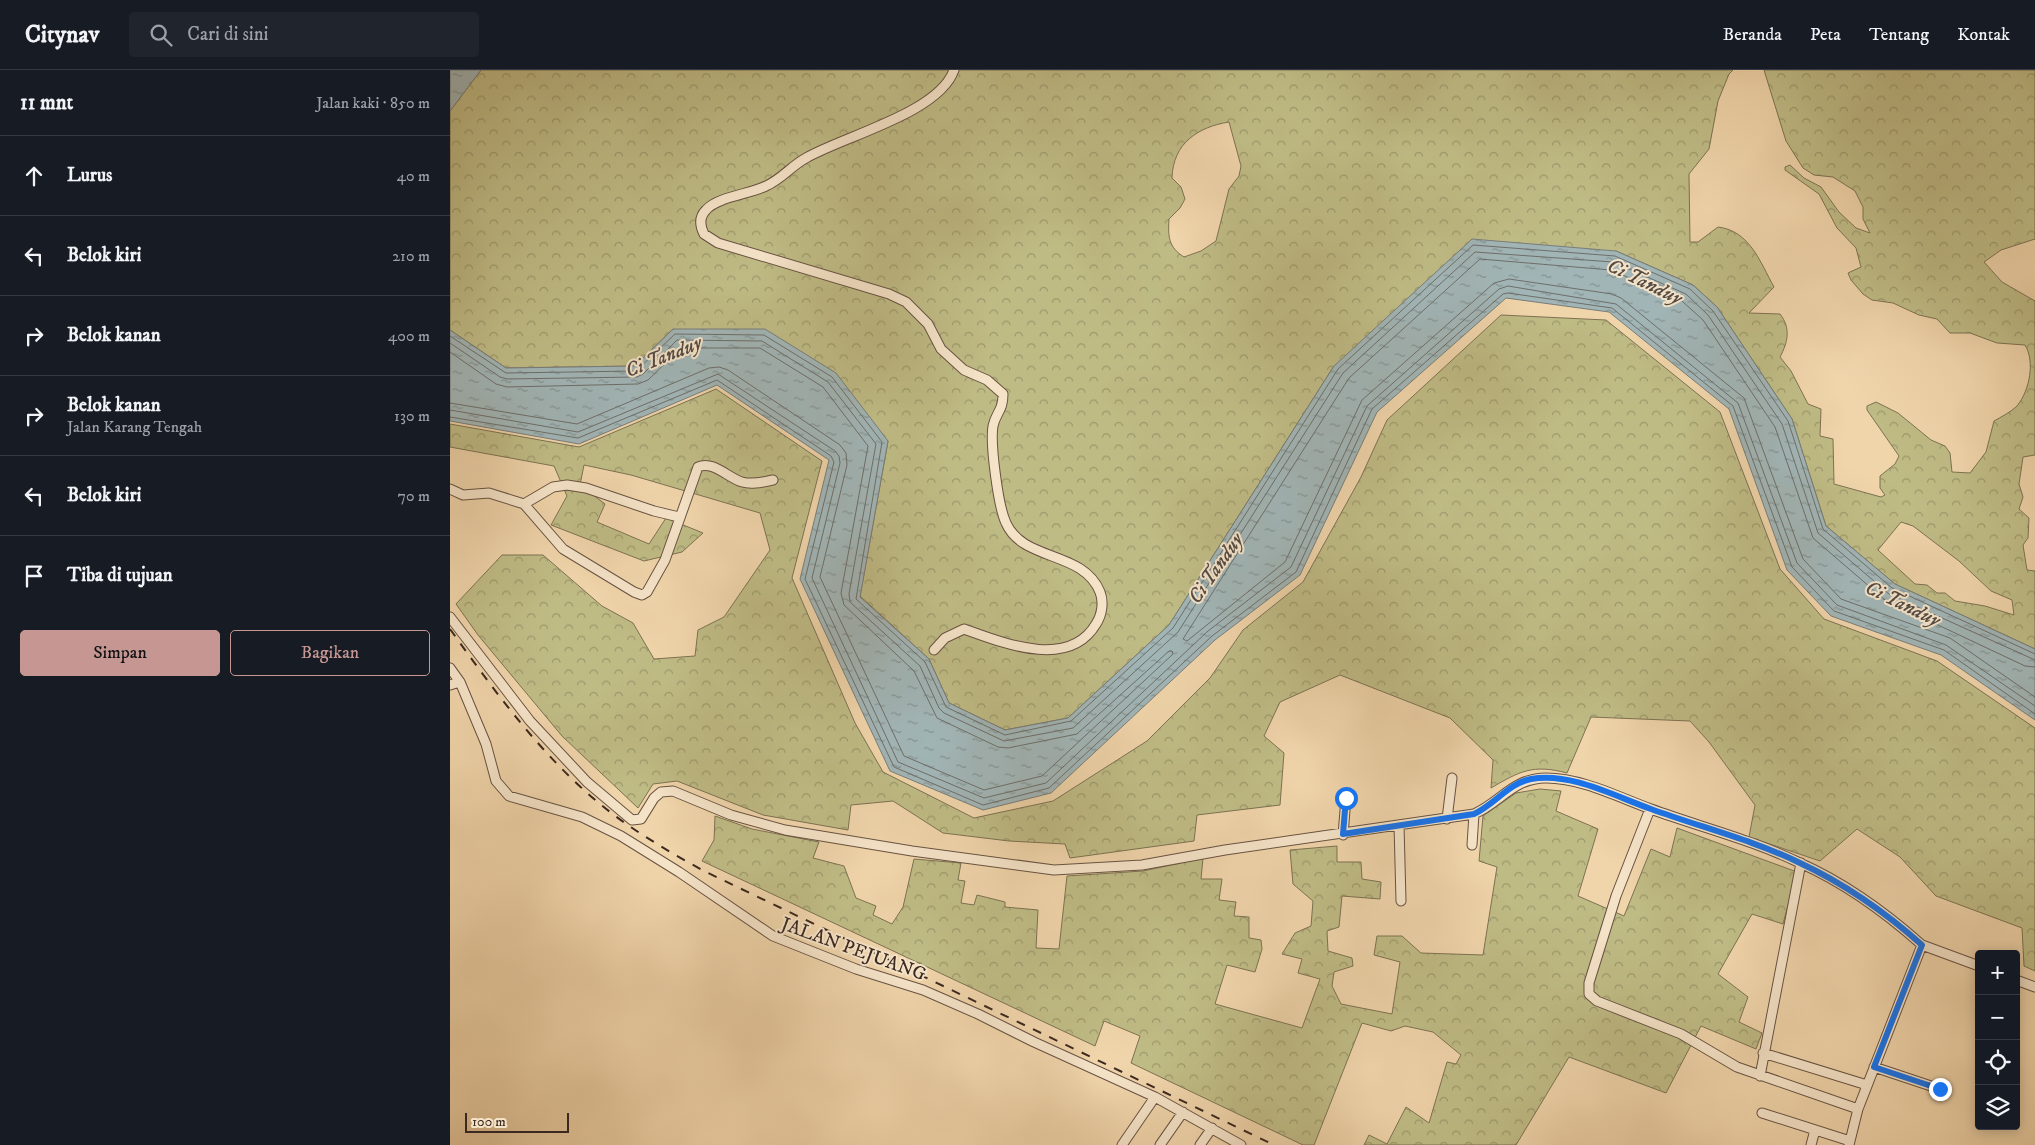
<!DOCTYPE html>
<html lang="id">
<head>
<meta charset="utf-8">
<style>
  :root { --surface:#171b24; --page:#20242c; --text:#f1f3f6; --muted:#9ea1a6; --line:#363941; --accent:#c59692 }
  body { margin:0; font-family:"IM FELL DW Pica",serif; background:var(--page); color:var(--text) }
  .controls { position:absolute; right:15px; bottom:15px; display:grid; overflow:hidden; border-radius:5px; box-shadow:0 2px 12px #0003 }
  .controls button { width:45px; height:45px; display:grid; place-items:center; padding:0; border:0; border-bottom:1px solid var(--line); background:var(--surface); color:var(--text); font:25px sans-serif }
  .scale { position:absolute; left:15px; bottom:12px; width:104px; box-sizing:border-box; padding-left:5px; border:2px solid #3b281f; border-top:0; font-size:14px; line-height:18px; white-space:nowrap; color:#3b281f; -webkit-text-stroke:4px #f5e3c8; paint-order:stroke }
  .stop { position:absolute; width:15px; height:15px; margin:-11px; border:4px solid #1a73e8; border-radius:50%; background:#fff }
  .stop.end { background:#1a73e8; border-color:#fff; box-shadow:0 1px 5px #0008 }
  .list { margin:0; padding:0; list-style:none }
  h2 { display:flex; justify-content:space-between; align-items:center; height:65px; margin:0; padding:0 20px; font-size:21px }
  h2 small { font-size:16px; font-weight:400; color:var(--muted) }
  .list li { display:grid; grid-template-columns:32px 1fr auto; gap:15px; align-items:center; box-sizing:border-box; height:80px; padding:0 20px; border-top:1px solid var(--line) }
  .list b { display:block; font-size:19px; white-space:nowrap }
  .list p { margin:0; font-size:16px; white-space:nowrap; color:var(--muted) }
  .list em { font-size:16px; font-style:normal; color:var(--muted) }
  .actions { display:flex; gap:10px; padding:15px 20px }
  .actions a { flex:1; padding:11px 0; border:1px solid var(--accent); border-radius:5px; text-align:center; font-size:18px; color:var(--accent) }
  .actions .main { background:var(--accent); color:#111 }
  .icon { flex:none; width:28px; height:28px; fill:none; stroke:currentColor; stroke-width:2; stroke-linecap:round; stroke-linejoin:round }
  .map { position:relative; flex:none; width:1585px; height:1075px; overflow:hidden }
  header { display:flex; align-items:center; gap:30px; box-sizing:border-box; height:70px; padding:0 25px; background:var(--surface); border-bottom:1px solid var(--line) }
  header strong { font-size:24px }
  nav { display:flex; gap:28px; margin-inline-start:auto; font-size:18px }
  .search { width:350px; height:45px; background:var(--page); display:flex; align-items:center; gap:12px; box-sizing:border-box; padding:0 18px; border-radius:5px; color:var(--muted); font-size:19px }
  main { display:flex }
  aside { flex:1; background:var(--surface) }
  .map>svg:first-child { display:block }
</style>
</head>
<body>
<header>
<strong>Citynav</strong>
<div class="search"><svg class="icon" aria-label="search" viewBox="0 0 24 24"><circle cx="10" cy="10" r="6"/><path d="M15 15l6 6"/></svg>Cari di sini</div>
<nav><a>Beranda</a><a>Peta</a><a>Tentang</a><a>Kontak</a></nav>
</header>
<main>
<aside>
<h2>11 mnt<small>Jalan kaki · 850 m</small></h2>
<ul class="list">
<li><svg class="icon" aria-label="ahead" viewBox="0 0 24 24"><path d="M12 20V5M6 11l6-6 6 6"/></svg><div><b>Lurus</b></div><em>40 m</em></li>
<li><svg class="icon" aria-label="left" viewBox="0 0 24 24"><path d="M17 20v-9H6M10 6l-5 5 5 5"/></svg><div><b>Belok kiri</b></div><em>210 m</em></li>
<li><svg class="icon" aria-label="right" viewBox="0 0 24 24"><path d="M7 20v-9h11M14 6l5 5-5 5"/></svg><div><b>Belok kanan</b></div><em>400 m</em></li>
<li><svg class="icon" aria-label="right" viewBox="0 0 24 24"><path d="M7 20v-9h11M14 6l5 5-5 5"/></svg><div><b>Belok kanan</b><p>Jalan Karang Tengah</p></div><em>130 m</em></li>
<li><svg class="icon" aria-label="left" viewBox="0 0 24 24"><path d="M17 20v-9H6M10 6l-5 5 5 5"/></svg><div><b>Belok kiri</b></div><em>70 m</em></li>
<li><svg class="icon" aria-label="arrive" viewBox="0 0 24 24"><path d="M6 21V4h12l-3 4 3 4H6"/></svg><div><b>Tiba di tujuan</b></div></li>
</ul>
<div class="actions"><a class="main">Simpan</a><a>Bagikan</a></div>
</aside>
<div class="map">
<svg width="1585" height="1075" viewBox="0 0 1585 1075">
  <defs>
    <pattern id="forest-crowns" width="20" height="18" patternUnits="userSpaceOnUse" patternTransform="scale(1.25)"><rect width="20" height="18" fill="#bfbb85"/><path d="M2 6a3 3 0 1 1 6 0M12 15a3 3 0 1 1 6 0" fill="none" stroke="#9c986c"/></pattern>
    <pattern id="water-ripples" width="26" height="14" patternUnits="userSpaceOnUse" patternTransform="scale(1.25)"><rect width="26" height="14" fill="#a1b5b6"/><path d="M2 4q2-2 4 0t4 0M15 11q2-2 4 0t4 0" fill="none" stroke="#849393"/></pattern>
  </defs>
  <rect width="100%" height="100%" fill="#f0d4aa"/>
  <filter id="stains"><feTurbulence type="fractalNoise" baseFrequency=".004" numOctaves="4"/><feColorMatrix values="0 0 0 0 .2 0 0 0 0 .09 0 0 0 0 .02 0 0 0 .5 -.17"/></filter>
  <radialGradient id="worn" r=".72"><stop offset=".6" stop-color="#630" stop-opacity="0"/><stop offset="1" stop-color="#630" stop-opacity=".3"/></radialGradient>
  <path fill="url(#forest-crowns)" stroke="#7d7252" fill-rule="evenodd" d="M31,0H1283L1279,4L1268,31L1259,79L1239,104L1240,172H1248L1268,157C1300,161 1310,192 1324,217L1299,243L1330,244C1341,258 1338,272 1330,287L1341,301L1358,334L1371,339L1370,366L1383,369L1384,414L1431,427L1435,425L1430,418V406L1445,394L1449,386L1417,340V336L1426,332L1448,343L1481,370L1495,376L1500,383L1502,402L1520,403L1536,382L1544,351C1551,347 1561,342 1567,336C1580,320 1585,291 1575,275L1547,273L1520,263H1500L1487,249L1469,245L1443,233L1422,230L1413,224L1401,210L1398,203L1411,197L1406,178L1387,158L1369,124L1335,100V97L1340,95L1354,108L1371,117L1389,142L1406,158L1420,163L1413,149V137L1405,121L1383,107L1364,105L1353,98L1336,71L1314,0H1585V169L1551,180L1534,192L1552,212L1585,231V385L1573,387L1569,414L1573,427L1569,439L1579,448L1578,468L1573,475L1577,500L1585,501V579L1445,514L1376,456L1342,349L1267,237L1243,215L1166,181L884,296L719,555L618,648L555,660L499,633L479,589L410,526L438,371L223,259L185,296L56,298L0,260V41ZM779,52L791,96L789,106L779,119L766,171L751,181L734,187C718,177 718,166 719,149L730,138L735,129L731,117L722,108C723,73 748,57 779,52ZM1451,452L1463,456L1509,491L1541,521L1562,530L1564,545L1535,536L1505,531L1495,523H1487L1477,515L1465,514L1428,480Z
    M1051,245L1156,250L1270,342L1330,499L1374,549L1487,591L1585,658V901L1574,896L1572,858L1486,826L1450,787L1407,759L1370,791L1299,767L1305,735L1259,672L1240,651L1141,647L1117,703C1083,694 1070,701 1041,718L1043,690L1000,648L890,605L830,632L814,666L834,683L830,735L747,745L744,771L620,788L615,774L559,771L493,763L443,731L401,735L398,760L313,745L227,711L203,714L188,738L112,666L28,565L6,534L52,485H93L152,536L183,553L204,589L245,586L248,560L274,547L320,480L310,443L181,405L134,395L130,415L155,434L147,452L199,474L216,448L253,463L232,482L194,491L101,455L117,426L104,396L0,377V354L129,377L266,319L372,391L342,508L405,653L433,702L524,748L603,731L697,671L760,608L793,560L853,512L911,407L937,350Z
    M1090,719L1111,721L1106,741L1148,759L1128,826L1174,846L1201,779L1220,787L1227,758L1347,802L1333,854L1302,844L1268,904L1298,927L1289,952L1312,963L1306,979L1251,956L1216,1023L1119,987L1066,1075H914L919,1065L937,1074L956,1037L979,1053L997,992L1006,994L1011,985L983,962L955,956L941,961L912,953L864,1075H853L681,993L690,966L654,951L645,976L252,791L264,770L265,746L302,759L369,772L363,788L394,796L406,828L426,836L423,845L442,854L453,837L464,789L511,793L508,810L515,811L511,833L524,835L527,825L555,832V837L588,840L586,878L609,879L617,806L693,801L753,788L751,809H772L769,830L786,832L784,846L799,847V868L811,870L812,879L805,902L777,895L765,934L852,958L870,909L848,903L852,889L832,884L845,863L861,856L863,831L843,814L840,780L887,776V792H911L912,809L931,812L930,829L892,826L889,857L877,861L878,881L902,888L903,896L884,902L882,916L891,934L942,944L950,892L924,885L927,866H952L971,883L1033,885L1047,797L1029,791L1033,746L1066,723Z"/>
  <path fill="url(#water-ripples)" stroke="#787d7a" d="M0,0H31L0,41Z
    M1022,169L1166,181L1243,215L1267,237L1342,349L1376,456L1445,514L1585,579V650L1491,585L1381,546L1337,500L1279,339L1159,242L1056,228L927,342L850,505L765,570L601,723L533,740L440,701L350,509L379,390L267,315L129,374L0,351V260L56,298L185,296L223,259H315L386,303L438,371L410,527L479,589L499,633L555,660L618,648L719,555L884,296Z"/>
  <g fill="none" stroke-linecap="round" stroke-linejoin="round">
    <path stroke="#6e6e6a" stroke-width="1" d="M0,266L56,303L186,301L225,264L314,265L382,307L432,372L406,529L475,592L496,637L555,665L621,651L723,558L888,299L1023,175L1165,186L1240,219L1263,241L1338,351L1373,459L1442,518L1585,584
      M0,273L50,307L57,309L187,307L193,304L227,270L312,271L378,312L426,374L399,524L400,532L470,596L489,638L494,643L554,671L623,658L728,562L893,303L1025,182L1163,192L1236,224L1258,245L1332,354L1368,463L1439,524L1585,590
      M0,282L46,314L57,317L188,314L198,310L231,278H310L373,317L418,376L391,523L394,535L464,601L487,648L548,677L558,678L627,664L719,581H722L723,584L592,706L534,720L454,686L370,507L397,395L396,383L390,375L278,300L269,297L259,298L127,354L0,333
      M0,340L128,362L268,304L385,381L389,386L390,393L362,508L448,692L534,728L596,713L758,561L841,497L917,336L1049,219L1058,216L1166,234L1288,333L1347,493L1387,535L1496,575L1585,636
      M0,347L128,368L267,310L381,386L384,392L355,509L444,697L533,735L599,718L762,566L846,502L922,339L1053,224L1058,223L1162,238L1283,336L1342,497L1384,541L1494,580L1585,644
      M1585,597L1575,596L1435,530L1363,468L1325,357L1253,250L1232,231L1161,200L1030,189L899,308L733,569L737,571L835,492L912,330L1044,213L1059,209L1162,224L1171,228L1294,328L1353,489L1391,529L1500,568L1585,627"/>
    <defs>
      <path id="minor" d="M0,419L13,425L39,423L74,434L103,417L117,415L136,418L204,441L229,447
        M74,434L113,479L184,522L192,525L197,522L215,490L248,397C263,390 278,408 292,412C302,415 313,412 323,410
        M0,547L80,651L137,712L182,750L191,749L204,728L211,722L223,721L281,745L335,760L462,781L604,800L692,795L775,780L1024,744C1051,732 1063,708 1096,708C1132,708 1168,727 1201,739C1250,757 1303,770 1350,793C1395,813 1435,842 1472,875
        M484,580L495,568L514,559C553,573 619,600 646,554C652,545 654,532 650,522C633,480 573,492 556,453C548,436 540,373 543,356C546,342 553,341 553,324L537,310L514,300L491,279L478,254L456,232L439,224L268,173L254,164C250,156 249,147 256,140C267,127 300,124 316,116C332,109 341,96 356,88C394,66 489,43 504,0
        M0,598L10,612L36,674L46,711L59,726L132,747L171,766L229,802L323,866L406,899L473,920L528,944L584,972L705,1027L791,1075
        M0,615L10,612
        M1200,739L1166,826L1139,913V924L1147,931L1231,964L1287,997L1408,1039
        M997,749L1002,708
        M949,755L951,831
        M893,765L896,728
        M1022,775L1024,744
        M1566,910L1585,917
        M1313,983L1417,1015
        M1424,997L1490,1019
        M1310,1006L1351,793
        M1312,1043L1400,1071
        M672,1075L705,1027
        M710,1075L733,1042
        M750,1075L762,1058
        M1361,1075L1365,1060
        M1399,1075L1408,1039L1472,875L1529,896"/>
    </defs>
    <use href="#minor" stroke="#685342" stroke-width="11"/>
    <use href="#minor" stroke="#f5e3c8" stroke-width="9"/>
    <path stroke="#3b281f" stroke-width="2" stroke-dasharray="9 9" stroke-linecap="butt" d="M0,559C48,626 98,695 164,745C192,766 223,784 254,801L824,1075"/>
  </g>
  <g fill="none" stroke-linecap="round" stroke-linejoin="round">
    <path stroke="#1a73e8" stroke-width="6" d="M896,728L893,764L1024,744C1044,735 1059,713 1081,709C1121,702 1164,726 1201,739C1250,757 1303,770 1350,793C1395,814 1435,842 1472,875L1424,997L1490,1019"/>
  </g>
  <g text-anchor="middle" stroke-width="4" stroke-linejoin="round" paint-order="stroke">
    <g font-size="19" fill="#3b281f" stroke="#f5e3c8">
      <text transform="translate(404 878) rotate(20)" y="7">JALAN PEJUANG</text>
    </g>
    <g font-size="20" font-style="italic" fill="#544b45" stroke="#f5e3c8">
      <text transform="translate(1195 211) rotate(26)" y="7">Ci Tanduy</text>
      <text transform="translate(213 286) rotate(-22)" y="7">Ci Tanduy</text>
      <text transform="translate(765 498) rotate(-55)" y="7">Ci Tanduy</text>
      <text transform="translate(1453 533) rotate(26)" y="7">Ci Tanduy</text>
    </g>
  </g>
  <rect width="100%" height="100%" filter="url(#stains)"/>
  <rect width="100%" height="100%" fill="url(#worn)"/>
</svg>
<div class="controls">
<button>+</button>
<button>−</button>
<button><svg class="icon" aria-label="locate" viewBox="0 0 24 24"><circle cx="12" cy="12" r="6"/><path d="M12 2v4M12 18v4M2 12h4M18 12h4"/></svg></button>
<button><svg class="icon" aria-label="layers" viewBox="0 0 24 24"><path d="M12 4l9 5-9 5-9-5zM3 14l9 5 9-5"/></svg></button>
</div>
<div class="scale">100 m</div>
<div class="stop" style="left:896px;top:728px"></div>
<div class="stop end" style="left:1490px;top:1019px"></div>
</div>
</main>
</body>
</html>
